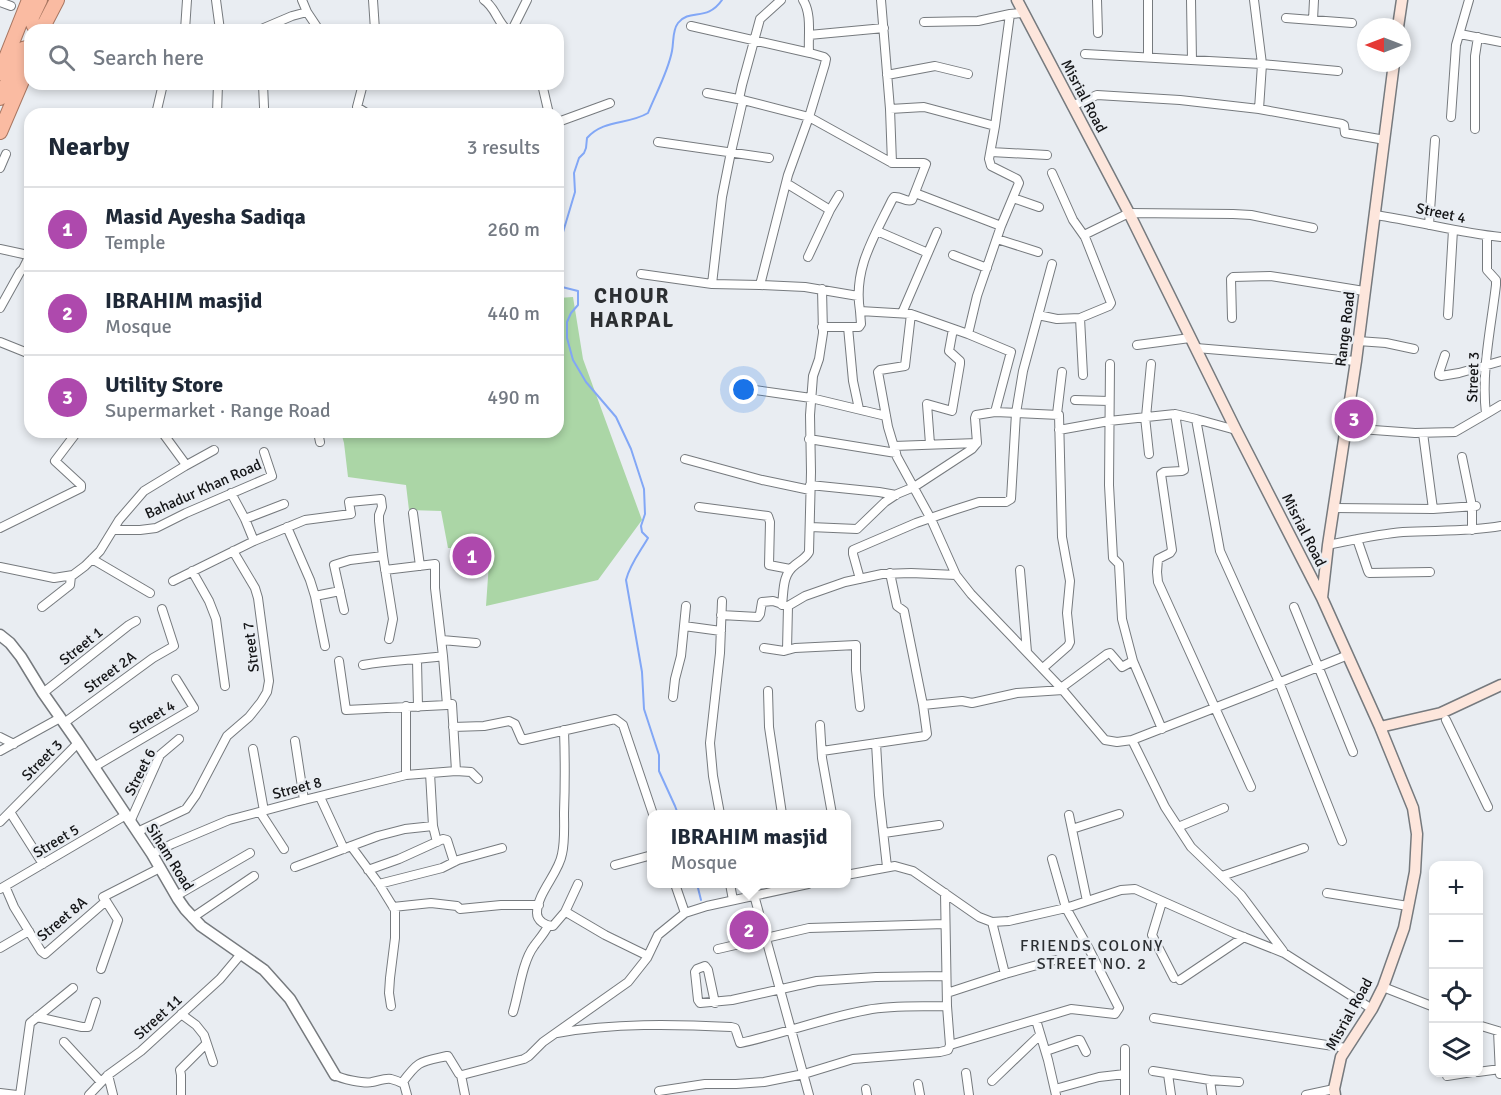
<!DOCTYPE html>
<html lang="en">
<head>
<meta charset="utf-8">
<style>
  :root { --surface:#fff; --page:#f6f6f7; --text:#1f2937; --muted:#747a83; --line:#e0e1e3; --accent:#ae49ad }
  body { margin:0; font-family:Signika,sans-serif; background:var(--page); color:var(--text) }
  .controls { position:absolute; right:18px; bottom:18px; display:grid; overflow:hidden; border-radius:12px; box-shadow:0 3px 9px #0003 }
  .controls button { width:54px; height:54px; display:grid; place-items:center; padding:0; border:0; border-bottom:2px solid var(--line); background:var(--surface); color:var(--text); font:30px sans-serif }
  .compass { position:absolute; left:1357px; top:18px; width:54px; height:54px; border-radius:50%; background:var(--surface); box-shadow:0 3px 9px #0003; rotate:270deg }
  .you { position:absolute; left:744px; top:390px; width:21px; height:21px; margin:-15px; border:4px solid #fff; border-radius:50%; background:#1a73e8; box-shadow:0 0 0 9px #1a73e833 }
  .badge { display:grid; place-items:center; width:39px; height:39px; border-radius:50%; background:var(--accent); color:#fff; font-size:20px; font-weight:700 }
  .pin { position:absolute; translate:-50% -50%; border:3px solid #fff; box-shadow:0 2px 6px #0006 }
  .popup { position:absolute; left:647px; top:810px; width:204px; height:78px; box-sizing:border-box; display:grid; place-content:center; border-radius:12px; background:var(--surface); filter:drop-shadow(0 2px 4px #0005); font-size:20px; white-space:nowrap; color:var(--muted) }
  .popup b { font-size:22px; color:var(--text) }
  .popup::after { content:''; position:absolute; left:50%; top:100%; margin-left:-12px; border:12px solid transparent; border-top-color:var(--surface) }
  .list { margin:0; padding:0; list-style:none }
  h2 { display:flex; justify-content:space-between; align-items:center; height:78px; margin:0; padding:0 24px; font-size:26px }
  h2 small { font-size:20px; font-weight:400; color:var(--muted) }
  .list li { display:grid; grid-template-columns:39px 1fr auto; gap:18px; align-items:center; box-sizing:border-box; height:84px; padding:0 24px; border-top:2px solid var(--line) }
  .list b { display:block; font-size:22px; white-space:nowrap }
  .list p { margin:0; font-size:20px; white-space:nowrap; color:var(--muted) }
  .list em { font-size:20px; font-style:normal; color:var(--muted) }
  .icon { flex:none; width:33px; height:33px; fill:none; stroke:currentColor; stroke-width:2; stroke-linecap:round; stroke-linejoin:round }
  .map { position:relative; flex:none; width:1501px; height:1095px; overflow:hidden }
  .search { position:absolute; background:var(--surface); box-shadow:0 3px 9px #0003; left:24px; top:24px; width:540px; height:66px; display:flex; align-items:center; gap:15px; box-sizing:border-box; padding:0 21px; border-radius:18px; color:var(--muted); font-size:22px }
  .panel { position:absolute; background:var(--surface); box-shadow:0 3px 9px #0003; left:24px; top:108px; width:540px; height:330px; border-radius:18px }
  .map>svg:first-child { display:block }
</style>
</head>
<body>
<div class="map">
<svg width="1501" height="1095" viewBox="0 0 1501 1095">
  <rect width="100%" height="100%" fill="#e9edf2"/>
  <path fill="#abd6a6" d="M573,297L583,359L642,520L598,580L486,606L490,548H448L441,511L409,510L406,485L348,477L344,443L341,432H558V298Z"/>
  <g fill="none" stroke-linecap="round" stroke-linejoin="round">
    <path stroke="#82a7f6" stroke-width="2" d="M558,249L575,192L574,173L579,158L584,153L586,148L587,138C604,119 628,125 648,113C656,93 668,72 672,51C674,41 672,31 678,23C690,8 707,22 722,0
      M558,286L578,291V305L571,313L567,322V338L573,360L586,382L616,417L631,449L644,489L645,514L641,526L642,532L648,538C640,552 630,564 626,580L642,672L644,709L659,755V771L675,806L678,814
      M697,884L701,900"/>
    <defs>
      <path id="minor" d="M216,0L220,30
        M302,0L307,12
        M373,0L375,30
        M484,0C495,7 497,21 507,30
        M881,0L890,109L892,163
        M1097,0L1098,33
        M1148,0V56
        M1191,0L1192,60
        M1254,0L1262,64L1259,109
        M0,2L11,6
        M1286,18L1352,23
        M1313,20L1314,0
        M924,22L978,21L1010,14
        M691,26L810,53
        M185,30L187,0
        M259,30L292,16L307,12L319,30
        M512,30L527,0
        M1460,34L1501,42
        M809,35L884,28
        M1085,54L1262,64L1338,71
        M887,75L935,66L968,74
        M263,84L264,107V114
        M363,84L357,107L368,114
        M542,84L549,114
        M707,93L743,100L809,117L892,163H924L926,164L912,200C906,203 901,196 894,197L892,200C874,237 853,269 860,311L911,314L968,334L977,296L1001,226L1019,183L1017,179L991,166L989,159L995,126
        M739,99L742,85L760,19L781,0
        M1072,106L1097,95L1180,100L1259,109L1342,124L1344,125L1345,133L1385,140
        M890,109L924,107L995,126L1010,14L1023,13
        M156,114L163,84
        M217,114L218,84
        M1451,117L1456,45L1469,0
        M558,122L610,103
        M1475,129V56L1478,37
        M658,142L769,158
        M991,152L1047,155
        M0,168L6,154
        M786,183L830,210
        M915,193L1001,226
        M1013,198L1039,207
        M1375,215C1418,221 1459,233 1501,237
        M1429,225L1435,140
        M877,231L928,253
        M1085,237L1086,234L1129,213L1233,214L1251,215L1313,228
        M997,239L1038,252
        M0,249L28,255L29,257L23,269
        M953,255L987,268
        M808,257L830,210L839,195
        M641,274L712,284L760,285L788,175L809,117L825,64L826,59L824,57L810,53L809,51C808,35 812,14 803,0
        M712,284L722,197L731,152L743,100
        M760,285L805,287L858,296
        M0,308L20,272L23,269L30,268
        M902,313L937,232
        M911,314L905,366L880,370L878,372L888,427L897,457L931,519L956,575L971,594L1061,688L1105,740L1117,742L1132,740L1258,691L1348,655
        M1038,315L1057,319L1080,318L1109,306L1111,303L1085,237L1073,220L1052,173
        M1448,315L1453,230
        M1080,318L1083,375
        M1232,318L1231,279L1233,277L1270,276L1290,279L1364,291
        M822,327H859L861,324L860,311
        M848,327L853,381L859,409
        M968,334L1011,352L995,412
        M1358,341L1386,343L1414,349
        M0,342L30,354
        M1137,345L1190,338
        M1196,348L1356,361
        M1445,355L1439,373V375L1441,376L1459,373L1501,361
        M1110,364L1109,485L1113,558L1119,564L1122,619L1133,661L1162,729
        M748,389L811,398L886,416
        M1075,400L1109,401
        M1057,414L1062,372
        M1175,414L1184,470L1182,471L1164,472L1161,474L1172,550L1170,553L1158,559L1157,572L1158,582L1251,787
        M1486,414L1501,405
        M1145,417L1149,454
        M1146,417L1151,364
        M1196,419L1220,551L1279,682L1342,841
        M1346,428L1415,433L1455,432L1486,414C1481,371 1491,328 1496,285V280L1487,270V236
        M1059,430L1109,421L1175,414L1196,419L1236,430
        M318,432L320,442
        M1423,433L1433,509
        M809,439L896,453
        M930,444L927,404L952,411L960,364V361L949,351L953,329
        M894,446L977,443
        M1462,457L1472,506V530
        M685,459L762,480L810,490
        M185,466L214,450
        M810,485L879,492L896,495
        M231,493L245,519L254,541
        M699,507L768,516L770,522L769,565L790,569
        M1334,508L1433,509L1476,506
        M413,513L420,566
        M245,519L284,504
        M287,527L310,580L315,596L325,646
        M810,527L857,529L885,502L897,494L914,487L972,449L977,443L975,418L976,415L995,412L1059,415L1062,537L1070,581L1067,613L1070,642L1068,646L1043,668
        M0,528L81,488V485L55,461L77,432
        M114,530H140L156,528L186,513L272,476L264,452
        M1357,539L1368,571L1369,573L1430,572
        M1328,545C1353,540 1378,534 1403,532C1436,530 1468,532 1501,526
        M92,559L150,593
        M0,567L54,578L73,575L85,566L100,551L119,520L144,491L185,466L184,462L162,432
        M385,570L435,564V588L443,656
        M1020,570L1027,652
        M192,571L209,601L216,619L225,686
        M860,579L853,554V550L916,523L954,510L979,502H1006L1011,499L1016,413L1023,371L1052,264
        M173,581L254,541L305,520L351,514L349,502L381,499L382,507L379,515V521L383,556L393,619L389,639
        M315,596L340,591
        M782,605C784,590 782,575 795,565C800,561 806,558 809,552L811,472L810,415L813,376L819,359L823,333L822,289
        M42,607L70,585L71,576
        M1294,607L1353,752
        M344,610L334,565L350,560L383,556
        M721,615L758,617L760,614L762,602L773,601L788,606L805,596L845,582L882,574L911,573L956,575
        M684,626L721,631
        M442,640L476,643
        M764,648L784,651L795,648L856,645V670L860,707
        M787,650L788,606
        M417,660L418,707
        M339,661L346,710L447,705
        M363,665C390,660 416,660 443,656L447,705L452,704L456,771
        M1061,688L1107,654L1110,653L1122,667L1133,661
        M768,691L769,727L782,814
        M43,693L129,625L136,621
        M673,697L675,679L681,656L686,606
        M923,705L962,701L972,703L1017,693L1063,690
        M406,706V775
        M1446,720L1488,807
        M64,723L153,658L174,646L162,609
        M820,725L822,758L832,814
        M453,727L484,726L509,721L515,724L522,740L615,719L623,725L653,814
        M564,730C565,758 565,785 564,813C564,826 565,841 562,854C559,873 537,893 537,913C537,921 546,926 553,926L565,912H566L605,935L648,956
        M0,737L14,744
        M1132,740L1165,807L1191,847L1241,895L1283,951
        M295,741L304,800
        M876,743L879,795L887,867
        M253,749L264,811
        M0,751L60,718
        M822,751L925,736L927,734L923,705L904,611L897,606L890,573
        M94,767L194,708L176,679
        M430,773L433,826L437,842
        M320,797L344,849
        M10,812L43,864
        M260,812L284,849
        M720,814L713,776L710,743L720,653L722,601
        M1069,815L1087,901
        M0,822L78,743
        M130,822L160,755L179,739
        M1178,827L1224,808
        M1072,829L1119,814
        M137,832L186,809L196,795L227,736L249,717L261,702L267,692L269,681L258,598L255,588L233,551
        M884,833L939,825
        M351,846L379,884L395,910V938L390,978L389,993L391,1006
        M152,854L172,844L229,820L304,800L406,775L456,771L471,772L478,779
        M615,865L652,855
        M295,867L378,836L405,829L433,826
        M368,870L399,859L443,839L447,840L454,862
        M846,875L895,866L913,871L979,917L992,922L1009,921L1066,908L1121,890L1135,889L1236,934L1284,953L1372,1009
        M1222,876L1304,848
        M379,884L442,868L458,860L502,848
        M675,884L685,913L707,906L808,884
        M730,884L733,900
        M5,886L14,907L41,951L45,954L106,901L103,897L160,868
        M0,889L126,815
        M1327,893L1408,906
        M754,895L809,1095
        M176,896L250,853
        M1162,902L1152,935L1174,978
        M393,907L431,903L457,906L460,909L501,905H539
        M565,912L578,884
        M192,918L254,876
        M992,922L1005,974
        M0,948L29,931
        M718,949L809,928L945,924
        M101,969L118,920L106,901
        M1180,980L1244,937
        M1383,987L1434,1007
        M947,993L1005,974L1055,960
        M715,1003L708,970L705,966L697,969L695,972L698,1000L700,1003L732,1000L817,981L876,977L946,976
        M513,1012C519,993 522,962 534,946C539,939 544,934 548,926
        M181,1014L196,1025L204,1035L213,1062
        M37,1017L82,1027H88L96,1002
        M1154,1018L1346,1048
        M1036,1020L1048,1060L1056,1095
        M1478,1025L1501,1032
        M1498,1031L1500,1074
        M557,1033C614,1023 673,1024 731,1027L735,1028L740,1043C783,1034 824,1018 867,1010C893,1005 921,1007 947,1006
        M64,1042L101,1082
        M950,1045L1071,1009L1115,1014L1119,1008L1089,949L1066,908L1052,859
        M1125,1049V1095
        M1046,1051L1078,1040H1080L1086,1052
        M1153,1071L1210,1080L1239,1082
        M1478,1072L1500,1069
        M966,1073L969,1095
        M1168,1074L1171,1095
        M108,1075L113,1095
        M335,1075C341,1079 365,1084 372,1082C378,1081 385,1078 391,1079C395,1080 400,1082 404,1084L407,1095
        M461,1075L465,1095
        M1447,1076L1472,1072
        M1210,1080L1212,1095
        M992,1081L1040,1035
        M402,1083C419,1060 420,1062 447,1056H448L459,1074L462,1075L524,1059L529,1056L543,1042L628,982L647,958L658,935L685,913
        M918,1084L920,1095
        M866,1089L867,1095
        M1055,1089L1099,1077L1125,1074
        M659,1091L705,1084H736L764,1082L804,1074L853,1059L940,1052L948,1050L950,1045L947,1006L945,893
        M0,1093L17,1095
        M20,1095L30,1023L73,988
        M89,1095L108,1075L141,1051L220,979L241,954
        M181,1095V1075L180,1070L206,1044
        M1306,1095L1334,1089"/>
      <path id="tertiary" d="M0,635L10,643L21,657L43,693L78,743L152,854L178,899L185,909L201,926L264,970L290,999L335,1075"/>
      <path id="secondary" d="M1017,0L1129,213L1236,430L1322,598L1380,727L1413,808L1417,834L1415,872L1404,928L1383,987L1372,1009L1341,1057L1334,1089L1335,1095
        M1398,27L1402,0
        M1322,598L1328,545L1356,361L1394,63
        M1380,727L1441,713L1501,685"/>
      <path id="trunk" d="M40,0L31,19L34,26L39,28L44,25L57,0
        M0,73L29,0
        M0,98L23,49L30,47
        M0,132L30,62"/>
    </defs>
    <use href="#minor" stroke="#767a7e" stroke-width="10"/>
    <use href="#tertiary" stroke="#767a7e" stroke-width="13"/>
    <use href="#secondary" stroke="#767a7e" stroke-width="13"/>
    <use href="#trunk" stroke="#a87661" stroke-width="16"/>
    <use href="#minor" stroke="#fff" stroke-width="8"/>
    <use href="#tertiary" stroke="#fff" stroke-width="10"/>
    <use href="#secondary" stroke="#fde6dc" stroke-width="10"/>
    <use href="#trunk" stroke="#fabba2" stroke-width="14"/>
  </g>
  <g text-anchor="middle" stroke-width="5" stroke-linejoin="round" paint-order="stroke">
    <g font-size="15" fill="#131416" stroke="#e9edf2">
      <text transform="translate(1084 96) rotate(62)" y="5">Misrial Road</text>
      <text transform="translate(1441 213) rotate(12)" y="5">Street 4</text>
      <text transform="translate(1345 329) rotate(-83)" y="5">Range Road</text>
      <text transform="translate(1473 377) rotate(-88)" y="5">Street 3</text>
      <text transform="translate(203 489) rotate(-24)" y="5">Bahadur Khan Road</text>
      <text transform="translate(1304 530) rotate(63)" y="5">Misrial Road</text>
      <text transform="translate(81 646) rotate(-39)" y="5">Street 1</text>
      <text transform="translate(251 647) rotate(-97)" y="5">Street 7</text>
      <text transform="translate(110 672) rotate(-36)" y="5">Street 2A</text>
      <text transform="translate(152 717) rotate(-31)" y="5">Street 4</text>
      <text transform="translate(42 760) rotate(-45)" y="5">Street 3</text>
      <text transform="translate(140 772) rotate(-63)" y="5">Street 6</text>
      <text transform="translate(297 788) rotate(-15)" y="5">Street 8</text>
      <text transform="translate(56 841) rotate(-31)" y="5">Street 5</text>
      <text transform="translate(170 857) rotate(58)" y="5">Siham Road</text>
      <text transform="translate(62 919) rotate(-40)" y="5">Street 8A</text>
      <text transform="translate(1349 1014) rotate(-61)" y="5">Misrial Road</text>
      <text transform="translate(158 1017) rotate(-42)" y="5">Street 11</text>
    </g>
    <g font-size="16" letter-spacing="1.5" fill="#2c2f32" stroke="#e9edf2">
      <text x="1092" y="951">FRIENDS COLONY<tspan x="1092" dy="18">STREET NO. 2</tspan></text>
    </g>
    <g font-size="21" font-weight="bold" letter-spacing="1.5" fill="#2c2f32" stroke="#e9edf2">
      <text x="632" y="303">CHOUR<tspan x="632" dy="24">HARPAL</tspan></text>
    </g>
  </g>
</svg>
<div class="controls">
<button>+</button>
<button>−</button>
<button><svg class="icon" aria-label="locate" viewBox="0 0 24 24"><circle cx="12" cy="12" r="6"/><path d="M12 2v4M12 18v4M2 12h4M18 12h4"/></svg></button>
<button><svg class="icon" aria-label="layers" viewBox="0 0 24 24"><path d="M12 4l9 5-9 5-9-5zM3 14l9 5 9-5"/></svg></button>
</div>
<svg class="compass" viewBox="-18 -18 36 36"><path d="M0-13l5 13h-10z" fill="#e53935"/><path d="M0 13l5-13h-10z" fill="#747a83"/></svg>
<div class="you"></div>
<div class="pin badge" style="left:472px;top:556px">1</div>
<div class="pin badge" style="left:749px;top:930px">2</div>
<div class="popup"><b>IBRAHIM masjid</b>Mosque</div>
<div class="pin badge" style="left:1354px;top:419px">3</div>
<div class="search"><svg class="icon" aria-label="search" viewBox="0 0 24 24"><circle cx="10" cy="10" r="6"/><path d="M15 15l6 6"/></svg>Search here</div>
<section class="panel">
<h2>Nearby<small>3 results</small></h2>
<ul class="list">
<li><span class="badge">1</span><div><b>Masid Ayesha Sadiqa</b><p>Temple</p></div><em>260 m</em></li>
<li><span class="badge">2</span><div><b>IBRAHIM masjid</b><p>Mosque</p></div><em>440 m</em></li>
<li><span class="badge">3</span><div><b>Utility Store</b><p>Supermarket · Range Road</p></div><em>490 m</em></li>
</ul>
</section>
</div>
</body>
</html>
